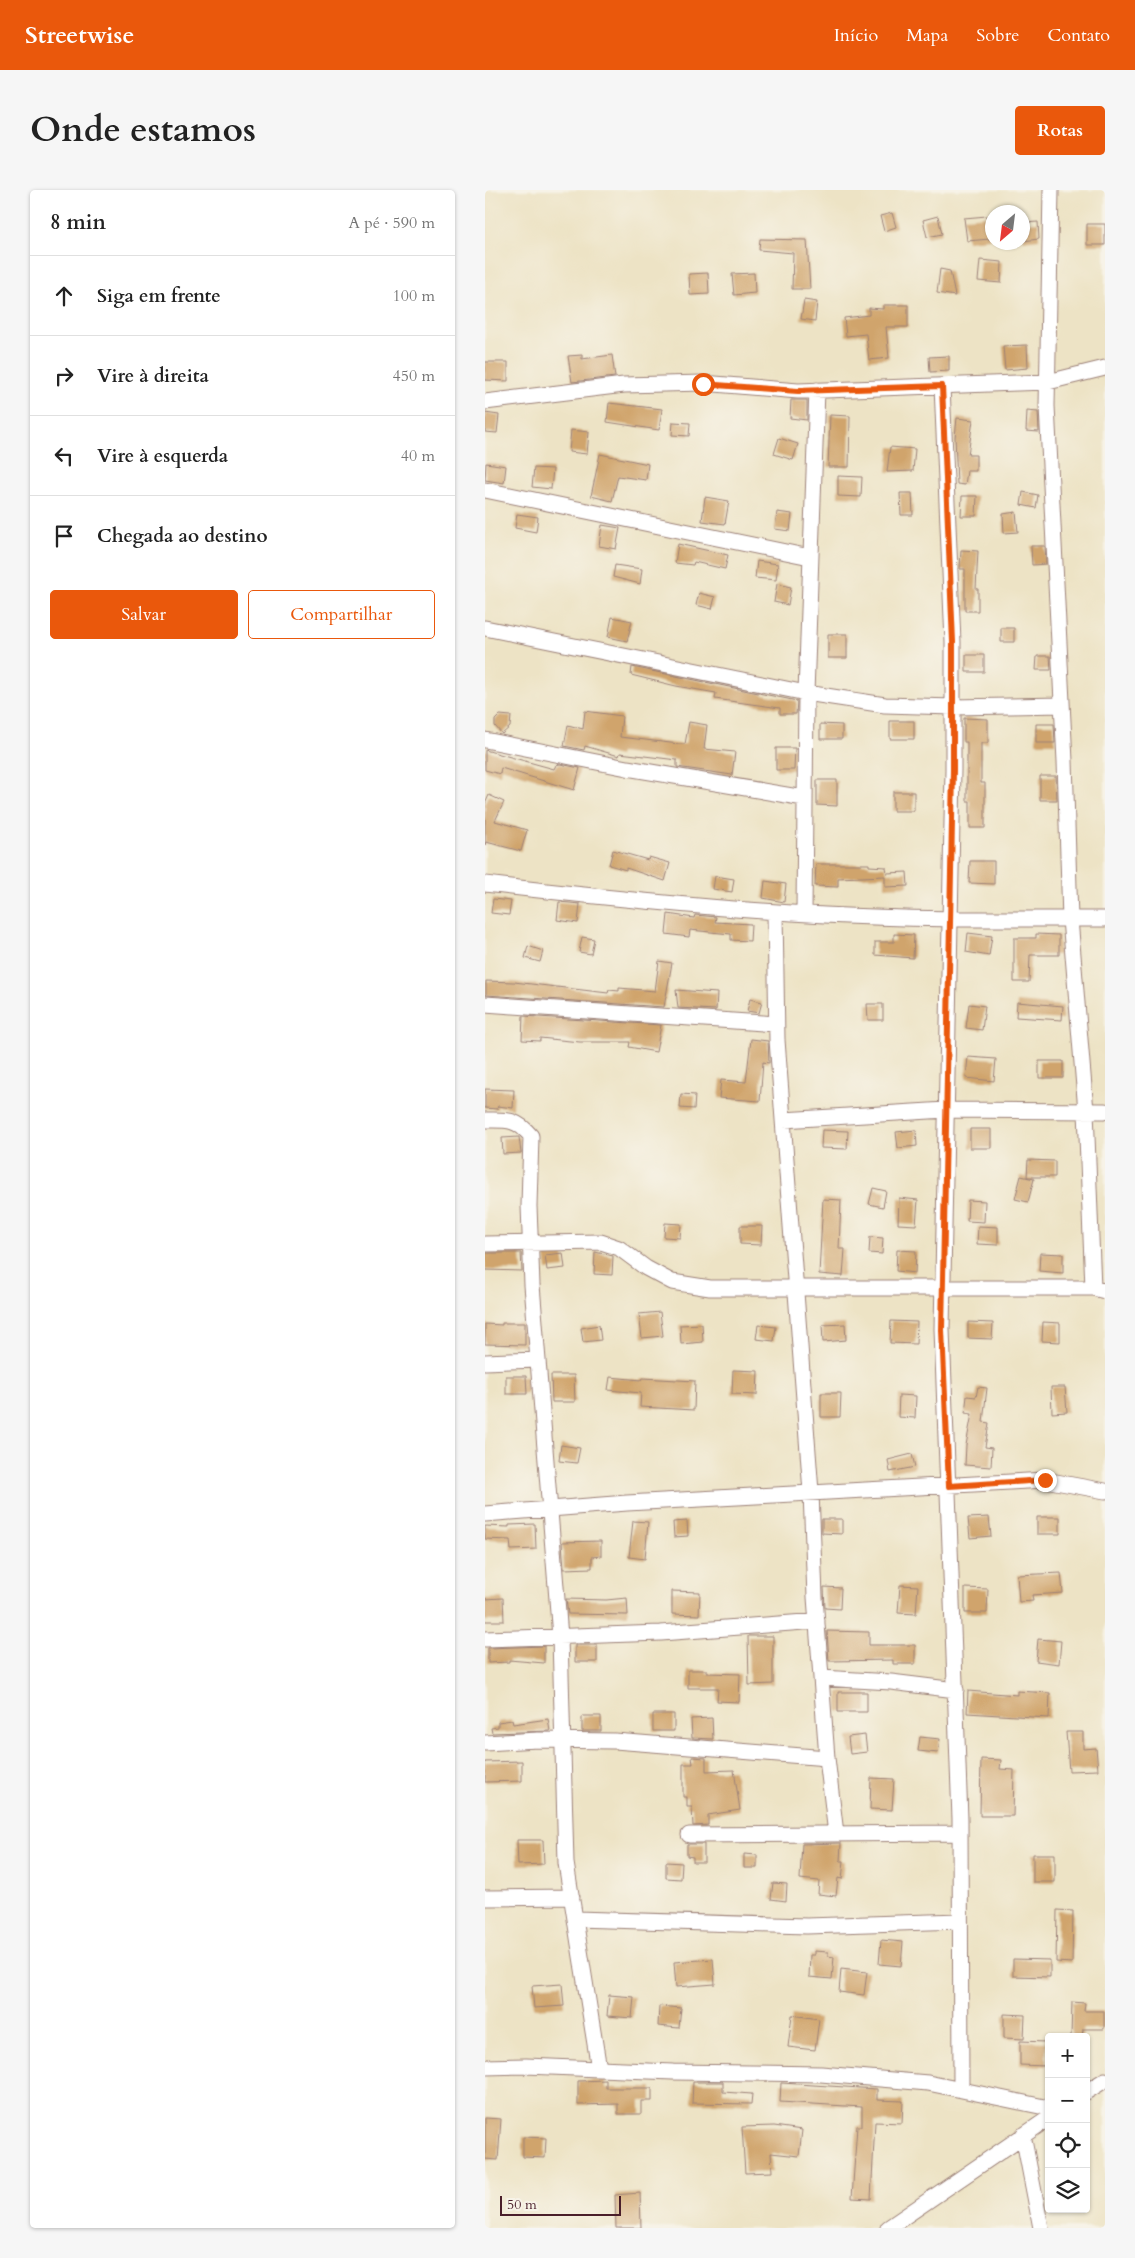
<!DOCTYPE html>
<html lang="pt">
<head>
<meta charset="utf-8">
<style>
  :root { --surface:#fff; --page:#f6f6f6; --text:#222; --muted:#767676; --line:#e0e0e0; --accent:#ea580c }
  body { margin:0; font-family:Cardo,serif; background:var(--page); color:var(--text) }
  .controls { position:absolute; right:15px; bottom:15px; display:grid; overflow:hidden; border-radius:5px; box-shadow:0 1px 4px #0004 }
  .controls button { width:45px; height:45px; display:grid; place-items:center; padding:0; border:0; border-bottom:1px solid var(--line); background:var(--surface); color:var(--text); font:25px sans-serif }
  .compass { position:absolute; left:500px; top:15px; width:45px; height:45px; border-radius:50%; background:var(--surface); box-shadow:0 1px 4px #0004; rotate:208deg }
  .scale { position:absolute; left:15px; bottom:12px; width:121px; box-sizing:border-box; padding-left:5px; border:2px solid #4a1f2b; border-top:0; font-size:14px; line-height:18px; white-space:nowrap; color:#4a1f2b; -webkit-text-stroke:4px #f7f3e8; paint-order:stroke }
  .stop { position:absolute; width:15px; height:15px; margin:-11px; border:4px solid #ea580c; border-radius:50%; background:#fff }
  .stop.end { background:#ea580c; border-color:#fff; box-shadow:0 1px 5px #0008 }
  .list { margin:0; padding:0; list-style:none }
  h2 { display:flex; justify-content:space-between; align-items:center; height:65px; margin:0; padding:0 20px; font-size:21px }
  h2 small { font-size:16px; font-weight:400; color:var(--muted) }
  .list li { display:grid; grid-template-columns:32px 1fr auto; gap:15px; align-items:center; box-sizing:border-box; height:80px; padding:0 20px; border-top:1px solid var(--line) }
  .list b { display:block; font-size:19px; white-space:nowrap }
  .list em { font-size:16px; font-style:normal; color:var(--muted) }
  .actions { display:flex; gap:10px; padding:15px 20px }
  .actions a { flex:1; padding:11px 0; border:1px solid var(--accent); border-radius:5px; text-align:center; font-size:18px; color:var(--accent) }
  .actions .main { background:var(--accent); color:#fff }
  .icon { flex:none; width:28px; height:28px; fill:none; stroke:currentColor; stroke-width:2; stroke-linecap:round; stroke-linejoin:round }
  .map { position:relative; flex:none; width:620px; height:2038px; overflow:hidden; border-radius:5px }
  header { display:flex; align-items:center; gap:30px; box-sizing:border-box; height:70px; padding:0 25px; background:var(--accent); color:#fff }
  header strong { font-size:24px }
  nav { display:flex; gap:28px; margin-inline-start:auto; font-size:18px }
  .intro { display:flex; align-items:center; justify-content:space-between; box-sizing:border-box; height:120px; padding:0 30px }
  h1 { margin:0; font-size:35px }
  .button { padding:12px 22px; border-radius:5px; background:var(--accent); color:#fff; font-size:18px; font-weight:700 }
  main { display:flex; gap:30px; padding:0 30px }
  aside { flex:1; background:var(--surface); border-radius:5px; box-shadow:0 1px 4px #0004 }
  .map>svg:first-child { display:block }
</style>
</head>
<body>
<header>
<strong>Streetwise</strong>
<nav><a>Início</a><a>Mapa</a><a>Sobre</a><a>Contato</a></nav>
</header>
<div class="intro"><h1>Onde estamos</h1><a class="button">Rotas</a></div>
<main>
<aside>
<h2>8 min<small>A pé · 590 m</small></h2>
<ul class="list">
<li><svg class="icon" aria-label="ahead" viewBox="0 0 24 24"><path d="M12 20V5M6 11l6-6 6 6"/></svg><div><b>Siga em frente</b></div><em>100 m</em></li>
<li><svg class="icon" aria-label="right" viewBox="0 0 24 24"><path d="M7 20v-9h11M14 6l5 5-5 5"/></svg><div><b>Vire à direita</b></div><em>450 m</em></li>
<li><svg class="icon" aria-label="left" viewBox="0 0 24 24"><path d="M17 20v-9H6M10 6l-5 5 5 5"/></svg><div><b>Vire à esquerda</b></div><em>40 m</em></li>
<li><svg class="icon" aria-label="arrive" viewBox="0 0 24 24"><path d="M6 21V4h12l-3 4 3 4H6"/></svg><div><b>Chegada ao destino</b></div></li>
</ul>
<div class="actions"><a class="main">Salvar</a><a>Compartilhar</a></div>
</aside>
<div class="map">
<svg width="620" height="2038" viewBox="0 0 620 2038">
  <rect width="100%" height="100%" fill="#f7f3e8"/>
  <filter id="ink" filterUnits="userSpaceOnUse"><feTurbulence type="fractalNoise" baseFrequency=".02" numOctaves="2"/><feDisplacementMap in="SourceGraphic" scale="10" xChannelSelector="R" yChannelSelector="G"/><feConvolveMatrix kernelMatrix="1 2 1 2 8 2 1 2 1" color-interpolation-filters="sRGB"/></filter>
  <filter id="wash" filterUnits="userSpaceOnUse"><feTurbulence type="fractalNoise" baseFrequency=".0096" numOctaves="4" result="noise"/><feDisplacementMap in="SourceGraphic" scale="20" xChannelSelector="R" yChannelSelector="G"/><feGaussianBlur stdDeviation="1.12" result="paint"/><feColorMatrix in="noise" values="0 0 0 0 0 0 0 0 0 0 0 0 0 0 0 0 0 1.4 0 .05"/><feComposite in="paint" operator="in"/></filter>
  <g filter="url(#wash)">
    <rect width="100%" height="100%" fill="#ede3c5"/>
    <g id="blocks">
      <path fill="#d0a46c" d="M407,23L411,37L399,41L395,26Z
        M453,26L457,44L442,47L438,30Z
        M502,26L505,49L482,51L479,28Z
        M553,32L554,49L538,51V33Z
        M602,34H620V55H602Z
        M275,49L322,50L325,99H307L308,63L274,60Z
        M495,70L517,72L516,93L493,91Z
        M455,79L465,81L470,106L452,103Z
        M223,83L224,104L205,105L204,84Z
        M269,83L270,103L249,105L247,84Z
        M319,110L332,112L330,131L316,129Z
        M398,115H423V137H401L404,168L384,170L381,144L361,146L359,128L384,125V118L398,119Z
        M542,155L543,178L520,180L518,156Z
        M97,165V169L127,165L130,187L87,192L83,166Z
        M464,166V181L445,182L444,167Z
        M0,172H23V191L0,190Z
        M306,210H322V230L305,228Z
        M124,213L177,219L174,240L122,232Z
        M542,221L553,222L554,242L541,241Z
        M0,223L14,225L12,243L0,242Z
        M345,225L365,226L364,277H343Z
        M472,228L488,230L483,265H491V281H482L480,295L472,294L470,247Z
        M188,232L205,233L204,246L187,245Z
        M86,240L104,242L102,264L84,262Z
        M294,248L313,254L308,270L289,264Z
        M405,257L430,259L428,281L402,282Z
        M115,264L163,274L161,290L133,286L127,311L106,306Z
        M1,273L21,276L19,293L0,290Z
        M49,278L68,279L66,299L47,297Z
        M353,286L377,287L376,307L353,306Z
        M538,302L553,305L551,318L536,315Z
        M415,303H427L428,325H416Z
        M477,306H492L491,326H476Z
        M220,307L244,311L240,334L217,331Z
        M292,322L307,324L305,341L290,339Z
        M531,322L533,342L519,343L518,324Z
        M32,324L53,327L51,342L30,338Z
        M117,335L135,338L131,359L114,356Z
        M193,354L243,365L240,379L209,372L208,375L190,373Z
        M546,356H560L561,374L547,375Z
        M476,360L493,361L491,399H493V421H480V379H475Z
        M272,371L293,374L291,390L270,388Z
        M130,375L157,379L155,394L128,387Z
        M292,394L306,397L303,415L289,412Z
        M214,403L230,407L227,419L211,415Z
        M127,427L147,431L142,451L123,447Z
        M516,438H529V452H516Z
        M343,444H362V468H343Z
        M481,465H499V482H481Z
        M552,466H565L566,480H551Z
        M147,477L312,511L311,524H295V518L230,509L231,503L191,496L146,485Z
        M100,521L137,526L135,547L194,554H200L204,532L222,535L219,559L250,562L247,585L192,577V570L135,563L134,566L100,556L99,560L79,556L83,535L98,539Z
        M15,525L26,526L25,537L17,544L10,536V530Z
        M479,528L503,529V553H496V593H500V638H485V611H482V552H479Z
        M405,531H429V549H405Z
        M335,534L357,535V549H335Z
        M551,534H569L570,553H551Z
        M291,558H310L309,580H291Z
        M0,560L69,579L71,575L75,574L95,578L89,600L16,578L15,584L0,580Z
        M555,586H571L572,610H555Z
        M332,590H352V616L332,615Z
        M408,602H429V621H408Z
        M4,605L19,612L10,631L42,640L36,661L1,652L0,655V614Z
        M128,660L163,670L164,667L185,673L180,691L141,678V680L124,675Z
        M485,671H509V694L484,693Z
        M331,674H384V676L401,677L402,683L422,682L423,696L400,697V686L353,688V697L330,696Z
        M230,686L249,689L247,702L228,699Z
        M280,691L301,694L299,712L278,708Z
        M8,709L26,711L24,725L6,723Z
        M74,712L95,714L93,733L72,730Z
        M183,724L209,728L210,725L231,727L230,732L266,734L265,751L246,750V744L205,740L204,747L181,744Z
        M483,743L507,746L504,766L481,762Z
        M409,744L429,745L428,768L390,765V752H409Z
        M551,744L574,745V765H545L544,792H529V748H551Z
        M97,747L109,749L106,764L94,762Z
        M43,756L58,761L55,772L40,768Z
        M174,771L187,773L179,817L1,805V791L29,792L123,803L124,800L134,801V798L170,801Z
        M191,800L232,803L231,820L193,818Z
        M265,809L277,812L274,823L262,821Z
        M532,812L578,816L577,830L531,827Z
        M382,814H398V830H383Z
        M484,814L500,816L497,840L481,838Z
        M38,826L176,835L171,862L144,857L145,852H95L55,848V851L37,850Z
        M266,849L283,851L284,873L278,872L275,911L234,908L236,890L261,892Z
        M483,867L511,869L509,891L481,888Z
        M554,871H578V888H554Z
        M0,899L29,900L28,918L13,916L12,919L0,918Z
        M196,904L210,905L209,919L195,918Z
        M485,939H506V958H485Z
        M337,940L363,941L362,959L336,958Z
        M431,940L432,956L413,958L411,942Z
        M34,947L36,963L18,964L17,948Z
        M543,970L570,971V987H542Z
        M536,986L549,989L543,1012L530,1009Z
        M388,998L401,1001L398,1017L384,1014Z
        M414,1008L433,1010L431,1035L413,1034Z
        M338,1009L356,1010L354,1059H360L358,1086L334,1084Z
        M483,1010L500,1011L499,1032L482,1031Z
        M180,1033L196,1034L195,1048L179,1047Z
        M255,1036H277L276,1055L255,1054Z
        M493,1036L513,1037V1055L492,1054Z
        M385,1047L398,1048L397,1064L384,1063Z
        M412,1060L431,1061L430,1083L411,1081Z
        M110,1062L128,1066L127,1085L109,1084Z
        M0,1063H36L37,1081L0,1080Z
        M78,1063L80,1078L62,1080L60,1065Z
        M555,1063L578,1064V1083L554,1081Z
        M175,1122L178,1146L157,1148L154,1124Z
        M406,1131L432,1132L431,1154L405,1153Z
        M483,1132L508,1133L507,1149L483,1148Z
        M558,1132L575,1133V1152L557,1151Z
        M17,1133H40V1155L0,1154V1134L17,1135Z
        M217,1134L218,1152L196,1154L195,1135Z
        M360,1134L361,1150L338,1152L337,1135Z
        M114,1135L116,1150L98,1152L96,1138Z
        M273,1135L291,1137L289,1151L271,1149Z
        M248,1180L273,1181L272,1205L247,1204Z
        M66,1185H89L90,1212H67Z
        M21,1186H41L42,1204H21Z
        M125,1187L156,1190L157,1188L210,1191L209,1220L155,1217L156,1203L123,1200Z
        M493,1197L502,1198L498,1232L504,1233L500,1257L507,1258L506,1277L480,1275L481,1255L487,1224L480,1223L482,1206L491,1207Z
        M566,1197H580L582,1222L567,1223Z
        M336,1203H356L355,1227H336Z
        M414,1205L431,1206L430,1228L413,1227Z
        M76,1255L95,1258L92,1273L74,1271Z
        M427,1264L430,1277L405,1282L403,1270Z
        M504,1327L506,1346L485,1348L483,1328Z
        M552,1327H575V1344H552Z
        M337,1329H357V1344L337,1343Z
        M148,1331L163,1332L160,1369L144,1367Z
        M202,1331L203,1346L189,1347L188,1332Z
        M50,1334L51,1359L26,1360L25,1350L0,1349V1336L24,1337V1335Z
        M116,1351V1366L107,1367V1378L79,1379L77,1352Z
        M576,1383L578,1403L547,1405L548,1411L534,1412L532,1385Z
        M415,1395L433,1396L431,1424L413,1423Z
        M339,1397L356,1398L355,1419L340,1418Z
        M480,1398L503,1399L502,1423H480Z
        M187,1401L215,1402L214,1425L187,1424Z
        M18,1408L19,1431H0V1409Z
        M142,1408L143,1425L83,1424L81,1409L121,1410Z
        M342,1441L384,1442V1455H430V1474H408V1470L344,1471Z
        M263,1446H288V1494L264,1495Z
        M553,1449L576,1451L574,1474L551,1471Z
        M90,1455H112V1472H90Z
        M59,1456V1473L24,1470V1472L3,1473V1458Z
        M203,1480H222V1483L255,1484L254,1512L232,1511L233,1498H203Z
        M483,1501L532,1505V1501L565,1503L564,1528L482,1523Z
        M353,1502H382V1522H353Z
        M168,1524H189V1541H168Z
        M97,1526H116V1541H97Z
        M227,1528L228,1549L207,1548L206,1529Z
        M63,1529L65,1541L7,1543L6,1538L13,1537V1532L27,1530L28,1534Z
        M581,1542H598V1559L611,1558L613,1580L584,1581Z
        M380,1545L382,1562L365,1564L363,1547Z
        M435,1547L455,1549L453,1563L433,1561Z
        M207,1567L221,1568V1581L249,1580L255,1620L223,1625V1635L208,1636L207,1617H202V1607H198V1574H208Z
        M496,1569L516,1570L515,1579L529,1580L528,1626H495Z
        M37,1571V1591L0,1592V1572Z
        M386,1588L409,1589L407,1620L385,1619Z
        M32,1650H58L59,1674L33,1675Z
        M356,1653L355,1671H359L357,1689L353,1688L351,1706L333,1704L334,1691L315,1689L317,1654Z
        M202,1654H219V1672H208V1667L202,1666Z
        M259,1664L272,1665V1678H259Z
        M548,1664H570V1692H548Z
        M181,1672L197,1673L196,1689L181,1688Z
        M288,1693L302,1694L301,1711L286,1709Z
        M572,1720L588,1721L587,1773L571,1772Z
        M396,1750L418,1752L416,1776L394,1774Z
        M329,1761L343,1762V1766L349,1767L347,1789L324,1787L325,1765H329Z
        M228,1769L230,1794L191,1797L189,1772Z
        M528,1769L565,1770V1787L528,1786Z
        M356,1779L382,1782L379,1805L354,1802Z
        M77,1794L79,1816L49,1818L47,1796Z
        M124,1805L149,1807L147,1828L122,1826Z
        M587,1812L600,1813L599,1821H619V1839H598L597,1847H586Z
        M174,1816L196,1818L194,1838L173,1836Z
        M519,1824L540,1825L539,1849L519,1848Z
        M307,1825L334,1829L330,1860L303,1857Z
        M535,1851L561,1852V1876L535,1875Z
        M121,1890V1898H167V1911H156V1924H133V1914L93,1915V1891Z
        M208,1892H238V1902L267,1904L266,1914L207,1913Z
        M296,1893L392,1899V1910L418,1911L417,1933L390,1932L386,2009L367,2008L372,1936H377V1917L295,1912Z
        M0,1928L16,1929L13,1970L0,1969Z
        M289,1936L317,1940L314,1966L286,1963L287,1982L260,1983L257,1937Z
        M38,1947L61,1948L60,1968L38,1967Z
        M155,2003L156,2038H131L130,2005Z"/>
    </g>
  </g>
  <g filter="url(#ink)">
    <use href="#blocks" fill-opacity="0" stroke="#9c8178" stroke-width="1"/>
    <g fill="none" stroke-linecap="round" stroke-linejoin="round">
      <defs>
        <path id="street" d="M566,0L562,216L580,571L585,729L601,921L608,1098
          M457,196L468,452V580L457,1139L475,1629L476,1899
          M0,212L139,195L218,193L313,201L563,192L620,178
          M0,300L325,367
          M0,438L321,503L400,515L468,517L577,515
          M0,550L142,578L319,608
          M0,694C113,707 226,719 340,725C433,730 527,729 620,729
          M290,722L292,850L326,1302L330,1407L342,1568L351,1644
          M319,724L321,503L332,200
          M0,814L291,834
          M0,930C22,930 31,928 46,946L44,1016L47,1095L75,1447L81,1673L114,1879
          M298,930L461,920L620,921
          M0,1054L116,1052L134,1058L161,1078L187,1092L225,1098H608L620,1101
          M0,1172L53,1170
          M0,1324L142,1313L560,1290L620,1301
          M0,1449L176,1443L332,1431
          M336,1488L406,1492L471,1500
          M0,1553L53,1550L130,1551L342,1568
          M204,1645L475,1643
          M0,1708L87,1707
          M91,1729L322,1736L475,1731
          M0,1877L41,1876L188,1882L336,1884L443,1893L564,1918
          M601,1902L620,1890
          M538,1945L556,2038
          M403,2038L564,1928"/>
      </defs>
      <use href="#street" stroke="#9c8178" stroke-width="17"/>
      <use href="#street" stroke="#fff" stroke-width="15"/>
    </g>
  </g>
  <g fill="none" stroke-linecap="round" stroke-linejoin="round" filter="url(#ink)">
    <path stroke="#ea580c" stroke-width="6" d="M218,194L313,201L457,196L468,452V580L457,1140L464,1296L560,1290"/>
  </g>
</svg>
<div class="controls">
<button>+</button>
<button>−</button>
<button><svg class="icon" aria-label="locate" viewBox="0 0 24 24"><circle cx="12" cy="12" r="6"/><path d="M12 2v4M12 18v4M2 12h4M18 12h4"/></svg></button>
<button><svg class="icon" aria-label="layers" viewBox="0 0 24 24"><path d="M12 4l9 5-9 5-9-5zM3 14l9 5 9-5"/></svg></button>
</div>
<svg class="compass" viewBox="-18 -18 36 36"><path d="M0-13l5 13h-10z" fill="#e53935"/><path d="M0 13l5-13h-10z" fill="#767676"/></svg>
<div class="scale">50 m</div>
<div class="stop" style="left:218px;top:194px"></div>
<div class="stop end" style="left:560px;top:1290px"></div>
</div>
</main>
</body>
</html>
